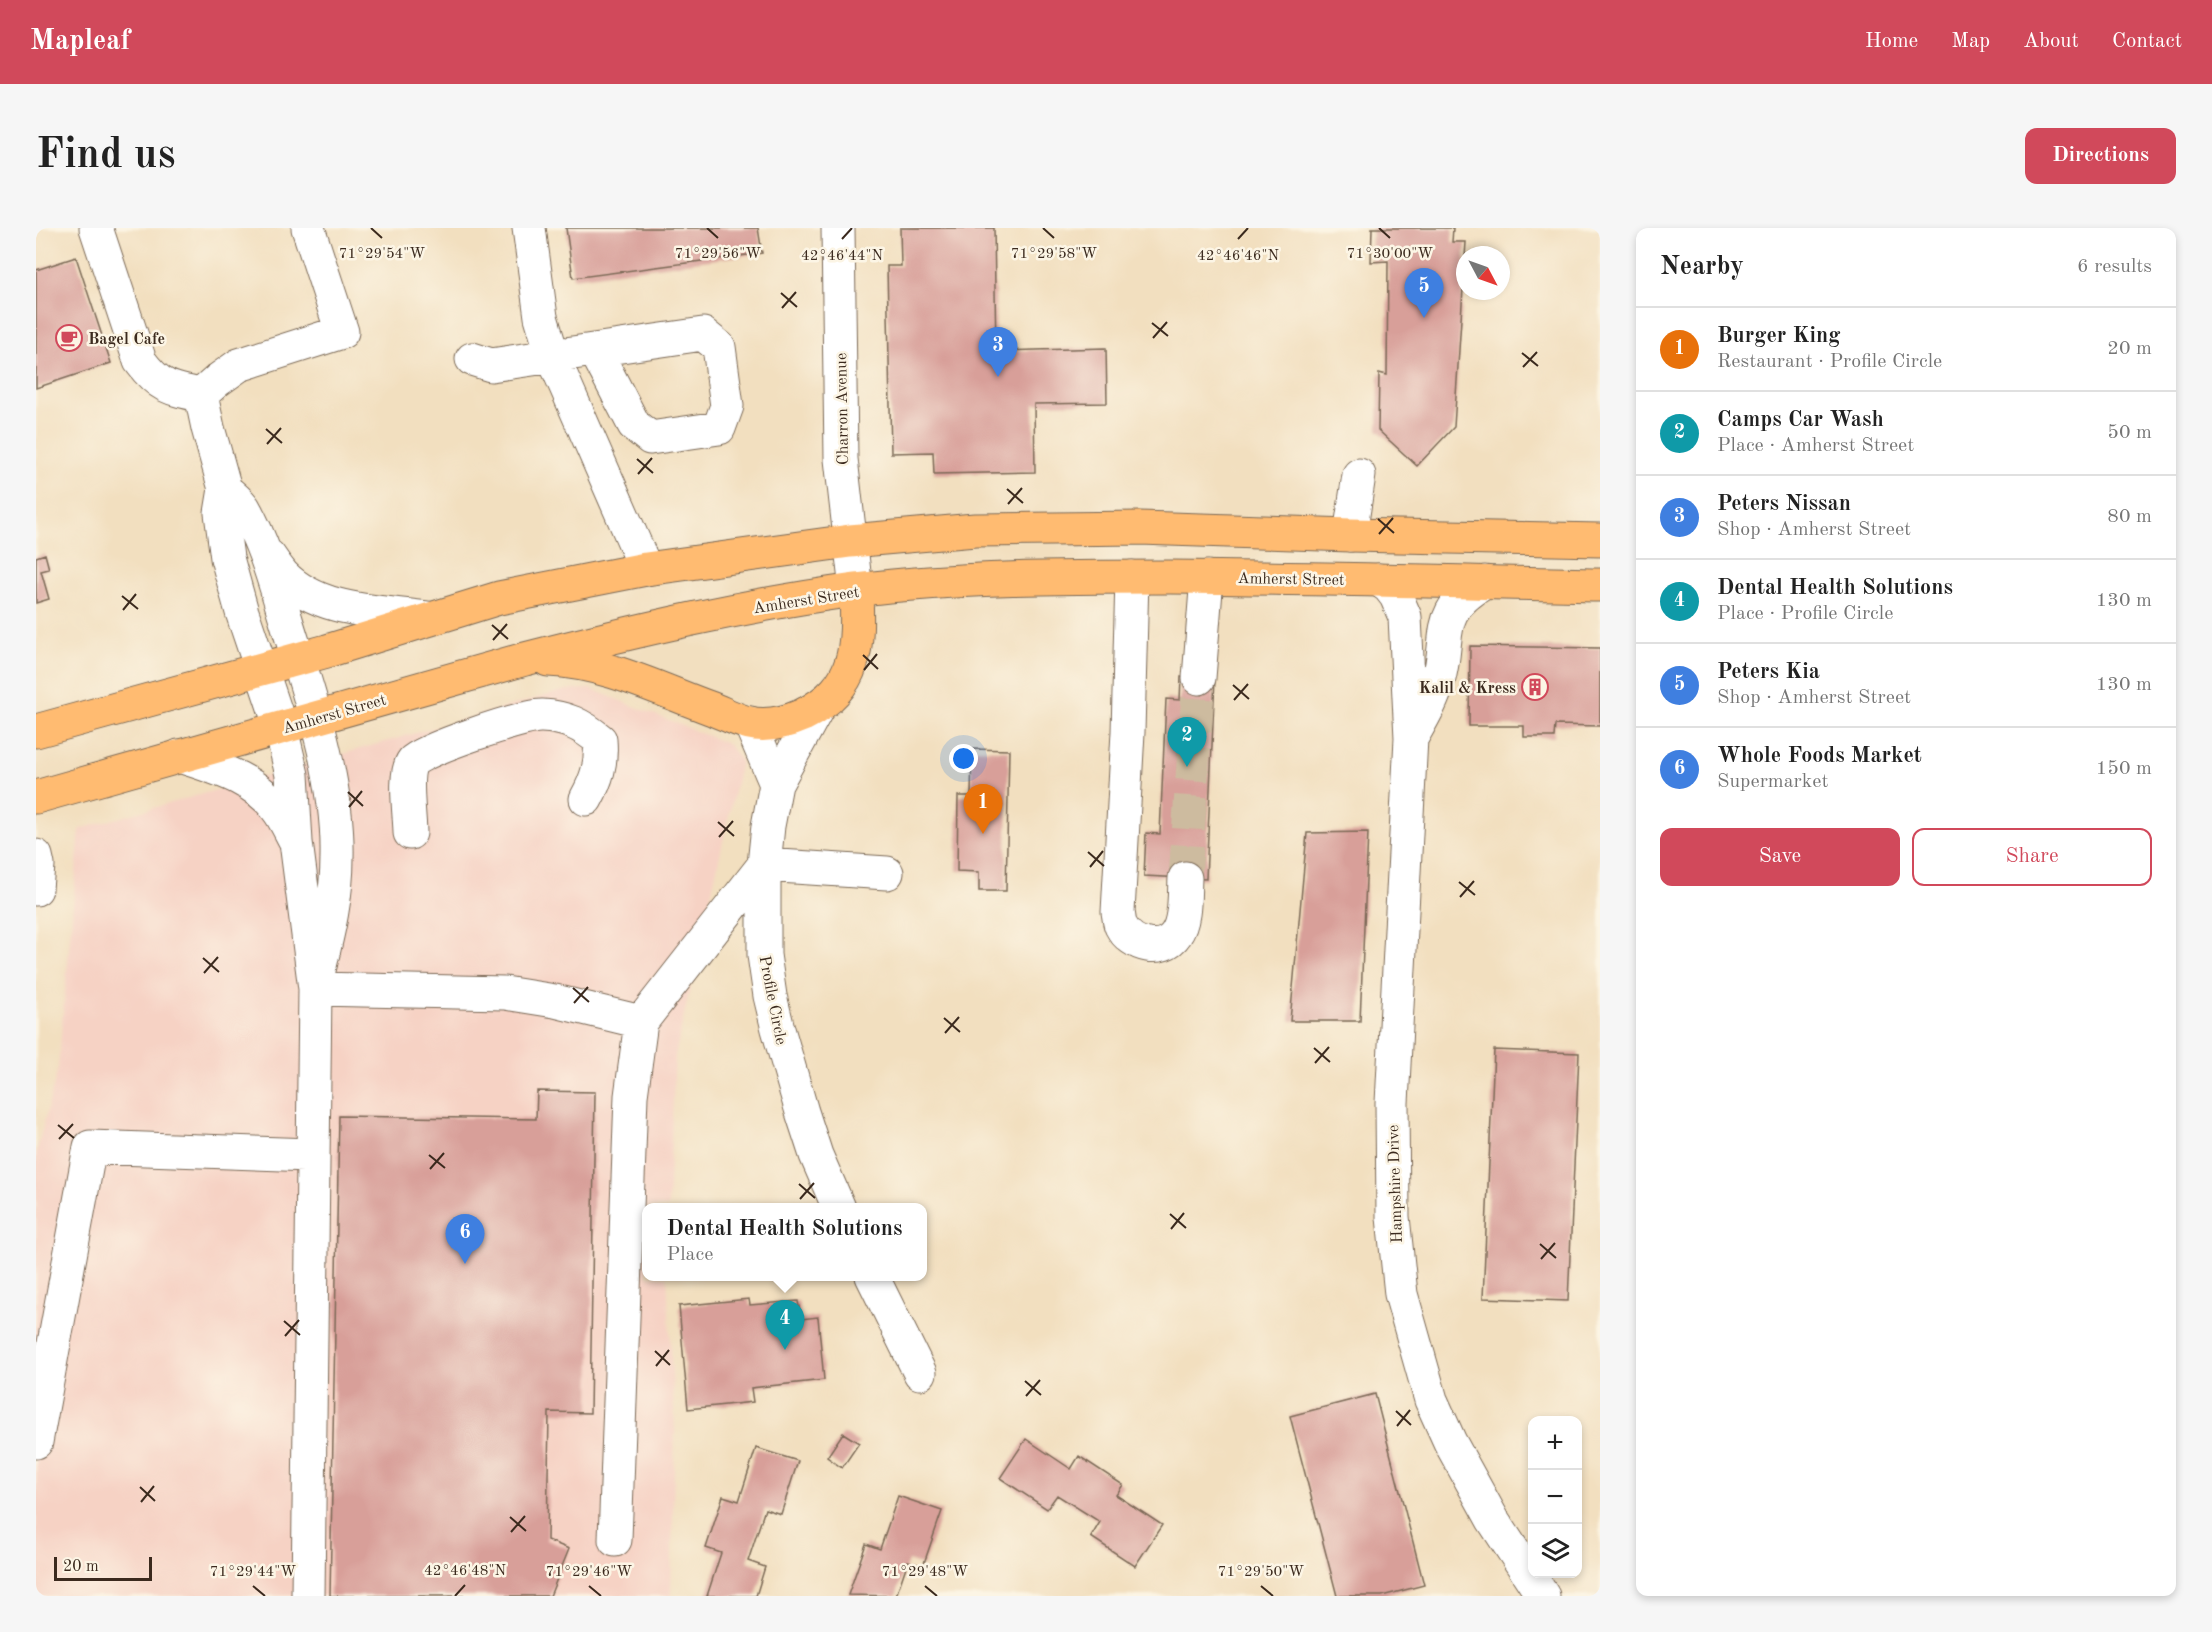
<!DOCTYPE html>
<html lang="en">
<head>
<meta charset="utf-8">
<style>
  :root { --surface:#fff; --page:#f6f6f6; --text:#222; --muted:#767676; --line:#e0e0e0; --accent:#d1495b }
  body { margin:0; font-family:"Old Standard TT",serif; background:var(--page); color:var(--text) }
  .controls { position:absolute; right:18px; bottom:18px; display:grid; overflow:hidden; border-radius:12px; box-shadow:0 3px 9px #0003 }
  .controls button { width:54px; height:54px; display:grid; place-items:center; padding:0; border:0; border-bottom:2px solid var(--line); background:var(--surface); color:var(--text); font:30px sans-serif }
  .compass { position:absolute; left:1420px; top:18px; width:54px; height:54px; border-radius:50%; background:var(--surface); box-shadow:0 3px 9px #0003; rotate:131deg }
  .scale { position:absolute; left:18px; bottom:15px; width:98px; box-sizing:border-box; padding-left:6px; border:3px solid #3b2a1e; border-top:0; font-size:16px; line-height:21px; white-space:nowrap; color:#3b2a1e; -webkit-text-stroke:4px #fcf5e5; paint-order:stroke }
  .you { position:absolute; left:928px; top:531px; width:21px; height:21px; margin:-15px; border:4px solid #fff; border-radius:50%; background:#1a73e8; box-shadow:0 0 0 9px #1a73e833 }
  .badge { display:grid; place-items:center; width:39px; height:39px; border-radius:50%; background:var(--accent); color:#fff; font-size:20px; font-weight:700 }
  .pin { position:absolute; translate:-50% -50px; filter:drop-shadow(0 2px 3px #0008) }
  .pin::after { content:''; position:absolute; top:32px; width:21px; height:18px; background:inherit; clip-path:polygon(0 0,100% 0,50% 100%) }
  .popup { position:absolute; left:606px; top:975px; width:285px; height:78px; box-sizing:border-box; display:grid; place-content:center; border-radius:12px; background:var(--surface); filter:drop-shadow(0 2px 4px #0005); font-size:20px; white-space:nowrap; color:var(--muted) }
  .popup b { font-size:22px; color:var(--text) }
  .popup::after { content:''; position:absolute; left:50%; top:100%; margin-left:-12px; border:12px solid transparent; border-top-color:var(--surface) }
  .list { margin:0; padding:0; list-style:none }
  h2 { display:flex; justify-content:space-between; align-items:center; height:78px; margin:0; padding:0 24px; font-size:26px }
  h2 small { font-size:20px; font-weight:400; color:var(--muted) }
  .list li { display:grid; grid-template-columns:39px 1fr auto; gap:18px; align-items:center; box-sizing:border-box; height:84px; padding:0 24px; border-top:2px solid var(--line) }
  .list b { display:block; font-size:22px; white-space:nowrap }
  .list p { margin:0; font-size:20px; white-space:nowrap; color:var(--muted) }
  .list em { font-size:20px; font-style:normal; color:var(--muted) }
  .actions { display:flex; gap:12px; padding:18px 24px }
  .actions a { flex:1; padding:14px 0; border:2px solid var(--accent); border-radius:12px; text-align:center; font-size:21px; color:var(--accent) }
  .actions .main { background:var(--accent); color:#fff }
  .icon { flex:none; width:33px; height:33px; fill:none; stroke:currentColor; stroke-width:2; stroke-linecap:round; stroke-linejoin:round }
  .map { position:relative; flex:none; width:1564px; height:1368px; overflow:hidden; border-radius:12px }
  header { display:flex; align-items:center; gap:36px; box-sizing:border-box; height:84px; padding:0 30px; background:var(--accent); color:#fff }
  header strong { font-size:28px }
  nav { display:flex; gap:33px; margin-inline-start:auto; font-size:21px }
  .intro { display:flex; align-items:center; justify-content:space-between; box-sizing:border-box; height:144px; padding:0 36px }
  h1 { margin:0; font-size:42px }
  .button { padding:15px 27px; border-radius:12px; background:var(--accent); color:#fff; font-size:21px; font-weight:700 }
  main { display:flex; gap:36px; padding:0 36px }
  aside { flex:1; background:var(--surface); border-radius:12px; box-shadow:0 3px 9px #0003 }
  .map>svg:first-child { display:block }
</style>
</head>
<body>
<header>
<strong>Mapleaf</strong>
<nav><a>Home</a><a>Map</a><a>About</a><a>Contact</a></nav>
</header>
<div class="intro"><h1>Find us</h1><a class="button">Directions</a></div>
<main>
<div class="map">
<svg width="1564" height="1368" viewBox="0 0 1564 1368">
  <rect width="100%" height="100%" fill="#fcf5e5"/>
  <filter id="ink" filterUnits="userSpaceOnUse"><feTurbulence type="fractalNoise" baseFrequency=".0167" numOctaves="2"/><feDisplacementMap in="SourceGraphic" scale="12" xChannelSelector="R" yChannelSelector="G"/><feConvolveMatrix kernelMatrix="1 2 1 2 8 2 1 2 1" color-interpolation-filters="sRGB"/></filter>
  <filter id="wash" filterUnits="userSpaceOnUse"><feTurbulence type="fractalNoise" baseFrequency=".008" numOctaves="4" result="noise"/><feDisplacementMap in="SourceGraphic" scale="24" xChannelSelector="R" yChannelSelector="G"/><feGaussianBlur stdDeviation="1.35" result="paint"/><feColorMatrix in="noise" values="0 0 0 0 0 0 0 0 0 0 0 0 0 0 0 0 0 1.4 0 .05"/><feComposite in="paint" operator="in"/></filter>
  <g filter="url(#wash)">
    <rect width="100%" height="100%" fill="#f2dfbf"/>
    <path fill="#f6d2c4" d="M555,461L692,516L705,533L639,828L632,979L611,980V1048L631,1049L639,1202L635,1368H0V926L22,840L44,601L530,462Z"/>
    <g id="blocks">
      <path fill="#d89f99" d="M530,0H722L726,25L537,50Z
        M864,0H958L960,123L1070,120L1071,175L998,176L999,244L898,246L897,224L855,225L851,38H865Z
        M1336,0H1417L1416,14H1430L1418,199L1381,238L1342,202L1343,145L1351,147L1352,33L1335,34Z
        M40,29L75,135L0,160V42Z
        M9,326L13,341L5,343L13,371L0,375V329Z
        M1434,418L1564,420V498L1519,497L1518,509H1488V498H1433Z
        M1145,449L1179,450L1170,651L1108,648L1110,605L1124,606L1130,471L1144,472Z
        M936,521L973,522L970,663H943V644L921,643L922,568H935Z
        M1332,604L1324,793H1254L1271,605Z
        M1458,822L1543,825L1532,1073L1447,1070Z
        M501,863L559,864L554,1185L513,1184L511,1312L533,1321L514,1368H294L303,888L500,891Z
        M713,1071L714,1077L762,1073L765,1091L782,1089L788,1152L715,1160L717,1174L652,1181L643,1078Z
        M1339,1166L1388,1357L1346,1368H1301L1254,1188Z
        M807,1205L823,1215L806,1240L791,1229Z
        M990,1211L1035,1241L1043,1228L1087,1257L1080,1267L1126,1297L1099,1338L1055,1309L1064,1294L1021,1267L1011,1281L964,1250Z
        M720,1220L762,1233L745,1286L729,1281L712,1333L729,1339L720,1368H671L685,1325L670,1320L687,1268L703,1273Z
        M862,1268L906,1283L887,1338L872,1333L860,1368L812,1367L830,1316L844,1321Z"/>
    </g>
  </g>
  <g filter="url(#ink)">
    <use href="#blocks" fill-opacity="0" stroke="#7b6956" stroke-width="1.5"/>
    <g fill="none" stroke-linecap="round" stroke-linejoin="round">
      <path stroke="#cdbb9f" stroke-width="33" stroke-dasharray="33 16" stroke-linecap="butt" d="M1149,650L1163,450"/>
      <defs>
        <path id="minor" d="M60,0L104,133C123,159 134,161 165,167
          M493,0L505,89L517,129L610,341
          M802,0L805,231L820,362
          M436,131L455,137L667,106L683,119L691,178L683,200L614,210L598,197L559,122
          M165,167L172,200L189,261L185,285L191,330L206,384L245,500L256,547L260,614L279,761L272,1368
          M165,167L182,152L203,137L306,104L272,0
          M189,261C195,267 204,273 208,280C229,317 239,356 251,395C274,469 303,552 301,630C301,669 292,705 283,742
          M1314,307L1323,247
          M233,328C237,334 242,341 247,347C284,385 343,383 392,390
          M1096,349L1092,504L1082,684C1083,688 1083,694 1085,698C1095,718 1127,726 1140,706C1150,692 1148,666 1149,650
          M1343,352L1353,359L1360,368L1369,389L1375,510L1356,875L1357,989L1365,1066L1395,1172L1414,1214L1457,1292L1507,1368
          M1163,450L1171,349
          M782,479L740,556L732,598L728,637V727L734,768L742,801L766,884L780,927L803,980
          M714,495L740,556
          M1376,509C1386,491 1397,473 1402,454C1416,405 1396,386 1449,354
          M143,528C180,540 221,551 244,585C250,594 255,605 260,614
          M374,605C374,589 367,545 377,533C386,522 489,487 506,488C530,489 546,497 564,512C566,535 561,551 550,571
          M0,628L2,637L0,661
          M279,761L469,765L519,773L605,794L728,637L851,645
          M836,1048L884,1145
          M0,1214L54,919L275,927
          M579,1312L595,868L605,794"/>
        <path id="highway" d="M512,432C569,434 622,461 674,480C687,485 700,492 713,495C731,499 751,494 767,487C823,459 822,418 820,362
          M0,503L291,423L463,370L610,341L814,313L939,302L1104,300L1314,307L1564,312
          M0,569L489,431C598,403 708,377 819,362C923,349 1030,349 1134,349C1278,350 1421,354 1564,357"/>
      </defs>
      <use href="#minor" stroke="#7b6956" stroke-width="35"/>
      <use href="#highway" stroke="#7b6956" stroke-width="35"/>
      <use href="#minor" stroke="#fff" stroke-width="33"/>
      <use href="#highway" stroke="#ffbb71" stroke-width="33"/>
    </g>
  </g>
  <path fill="none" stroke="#3b2a1e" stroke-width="2" d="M335,0L346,10M671,0L682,10M1007,0L1018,10M1343,0L1354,10M806,11L816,0M1202,11L1212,0M745,65L761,79M746,80L760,64M1116,95L1132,108M1117,110L1131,94M1486,125L1502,138M1487,139L1501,124M230,201L246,215M231,216L245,200M601,231L617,245M602,246L616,230M971,261L987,275M972,276L986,260M1342,291L1358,305M1343,306L1357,290M86,368L102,381M87,382L100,366M456,397L472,411M457,412L471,396M827,427L842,441M828,442L841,426M1197,457L1213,471M1198,472L1212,456M312,564L327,578M313,579L326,563M682,594L698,608M683,609L697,593M1052,624L1068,638M1054,639L1067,623M1423,654L1439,667M1424,669L1438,653M167,730L183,744M168,745L182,729M537,760L553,774M538,775L552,759M908,790L924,804M909,805L923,789M1278,820L1294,834M1279,835L1293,819M22,897L38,910M23,911L37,896M393,927L409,940M394,941L408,925M763,956L779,970M764,971L778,955M1134,986L1150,1000M1135,1001L1148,985M1504,1016L1520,1030M1505,1031L1519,1015M248,1093L264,1107M249,1108L263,1092M619,1123L634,1137M620,1138L633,1122M989,1153L1005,1167M990,1168L1004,1152M1360,1183L1375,1197M1361,1198L1374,1182M104,1259L119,1273M105,1274L118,1258M474,1289L490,1303M475,1304L489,1288M217,1358L229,1368M553,1358L565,1368M889,1358L901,1368M1225,1358L1237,1368M419,1368L429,1357"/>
  <defs>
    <symbol id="cafe-ring" viewBox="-11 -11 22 22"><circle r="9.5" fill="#fcf5e5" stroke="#d1495b" stroke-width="1.5"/><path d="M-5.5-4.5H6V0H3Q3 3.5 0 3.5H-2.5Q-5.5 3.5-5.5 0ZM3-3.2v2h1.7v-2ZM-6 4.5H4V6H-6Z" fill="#d1495b"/></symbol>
    <symbol id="building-ring" viewBox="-11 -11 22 22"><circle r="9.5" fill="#fcf5e5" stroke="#d1495b" stroke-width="1.5"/><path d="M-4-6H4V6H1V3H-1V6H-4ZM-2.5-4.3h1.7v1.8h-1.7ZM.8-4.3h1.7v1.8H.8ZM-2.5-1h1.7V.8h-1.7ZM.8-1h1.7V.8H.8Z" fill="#d1495b"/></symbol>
  </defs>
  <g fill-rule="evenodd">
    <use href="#cafe-ring" x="18" y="95" width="30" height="30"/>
    <use href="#building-ring" x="1484" y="444" width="30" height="30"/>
  </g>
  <g text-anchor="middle" stroke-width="5" stroke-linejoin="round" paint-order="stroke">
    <g font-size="16" font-weight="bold" fill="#3b2a1e" stroke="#fcf5e5" text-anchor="start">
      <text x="52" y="116">Bagel Cafe</text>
      <text x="1480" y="465" text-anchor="end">Kalil &amp; Kress</text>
    </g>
    <g font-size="16" fill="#3b2a1e" stroke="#fcf5e5">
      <text transform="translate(805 181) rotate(-91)" y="6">Charron Avenue</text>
      <text transform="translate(1255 350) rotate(1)" y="6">Amherst Street</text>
      <text transform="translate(770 371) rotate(-9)" y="6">Amherst Street</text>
      <text transform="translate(298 485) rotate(-16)" y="6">Amherst Street</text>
      <text transform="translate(738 772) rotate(79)" y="6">Profile Circle</text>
      <text transform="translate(1358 956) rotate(-92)" y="6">Hampshire Drive</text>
    </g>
  </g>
  <g font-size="15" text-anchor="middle" fill="#3b2a1e" stroke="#fcf5e5" stroke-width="5" stroke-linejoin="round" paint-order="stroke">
    <text x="346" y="30">71°29'54"W</text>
    <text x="682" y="30">71°29'56"W</text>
    <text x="1018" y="30">71°29'58"W</text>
    <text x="1354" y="30">71°30'00"W</text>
    <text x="806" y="32">42°46'44"N</text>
    <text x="1202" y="32">42°46'46"N</text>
    <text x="429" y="1347">42°46'48"N</text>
    <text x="217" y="1348">71°29'44"W</text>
    <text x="553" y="1348">71°29'46"W</text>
    <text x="889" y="1348">71°29'48"W</text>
    <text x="1225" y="1348">71°29'50"W</text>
  </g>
</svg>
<div class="controls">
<button>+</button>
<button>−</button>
<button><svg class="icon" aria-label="layers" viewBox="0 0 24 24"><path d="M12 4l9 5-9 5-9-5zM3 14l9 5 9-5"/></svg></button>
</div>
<svg class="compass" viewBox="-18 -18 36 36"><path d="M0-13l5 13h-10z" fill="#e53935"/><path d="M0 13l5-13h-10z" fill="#767676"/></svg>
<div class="scale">20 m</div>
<div class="you"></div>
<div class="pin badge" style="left:947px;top:606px;background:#e8710a">1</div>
<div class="pin badge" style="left:1151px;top:539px;background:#0f9aa8">2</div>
<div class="pin badge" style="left:962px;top:149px;background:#3f7fe0">3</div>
<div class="pin badge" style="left:749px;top:1122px;background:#0f9aa8">4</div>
<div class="popup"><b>Dental Health Solutions</b>Place</div>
<div class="pin badge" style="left:1388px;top:90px;background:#3f7fe0">5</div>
<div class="pin badge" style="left:429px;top:1036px;background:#3f7fe0">6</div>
</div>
<aside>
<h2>Nearby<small>6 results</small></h2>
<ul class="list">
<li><span class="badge" style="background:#e8710a">1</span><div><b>Burger King</b><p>Restaurant · Profile Circle</p></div><em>20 m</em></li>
<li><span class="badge" style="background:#0f9aa8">2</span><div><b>Camps Car Wash</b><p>Place · Amherst Street</p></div><em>50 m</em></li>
<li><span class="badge" style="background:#3f7fe0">3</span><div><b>Peters Nissan</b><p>Shop · Amherst Street</p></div><em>80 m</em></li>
<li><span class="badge" style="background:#0f9aa8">4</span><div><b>Dental Health Solutions</b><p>Place · Profile Circle</p></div><em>130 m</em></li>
<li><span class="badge" style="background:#3f7fe0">5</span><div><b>Peters Kia</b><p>Shop · Amherst Street</p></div><em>130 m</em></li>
<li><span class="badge" style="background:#3f7fe0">6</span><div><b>Whole Foods Market</b><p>Supermarket</p></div><em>150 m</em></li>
</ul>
<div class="actions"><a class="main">Save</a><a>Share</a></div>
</aside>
</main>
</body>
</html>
